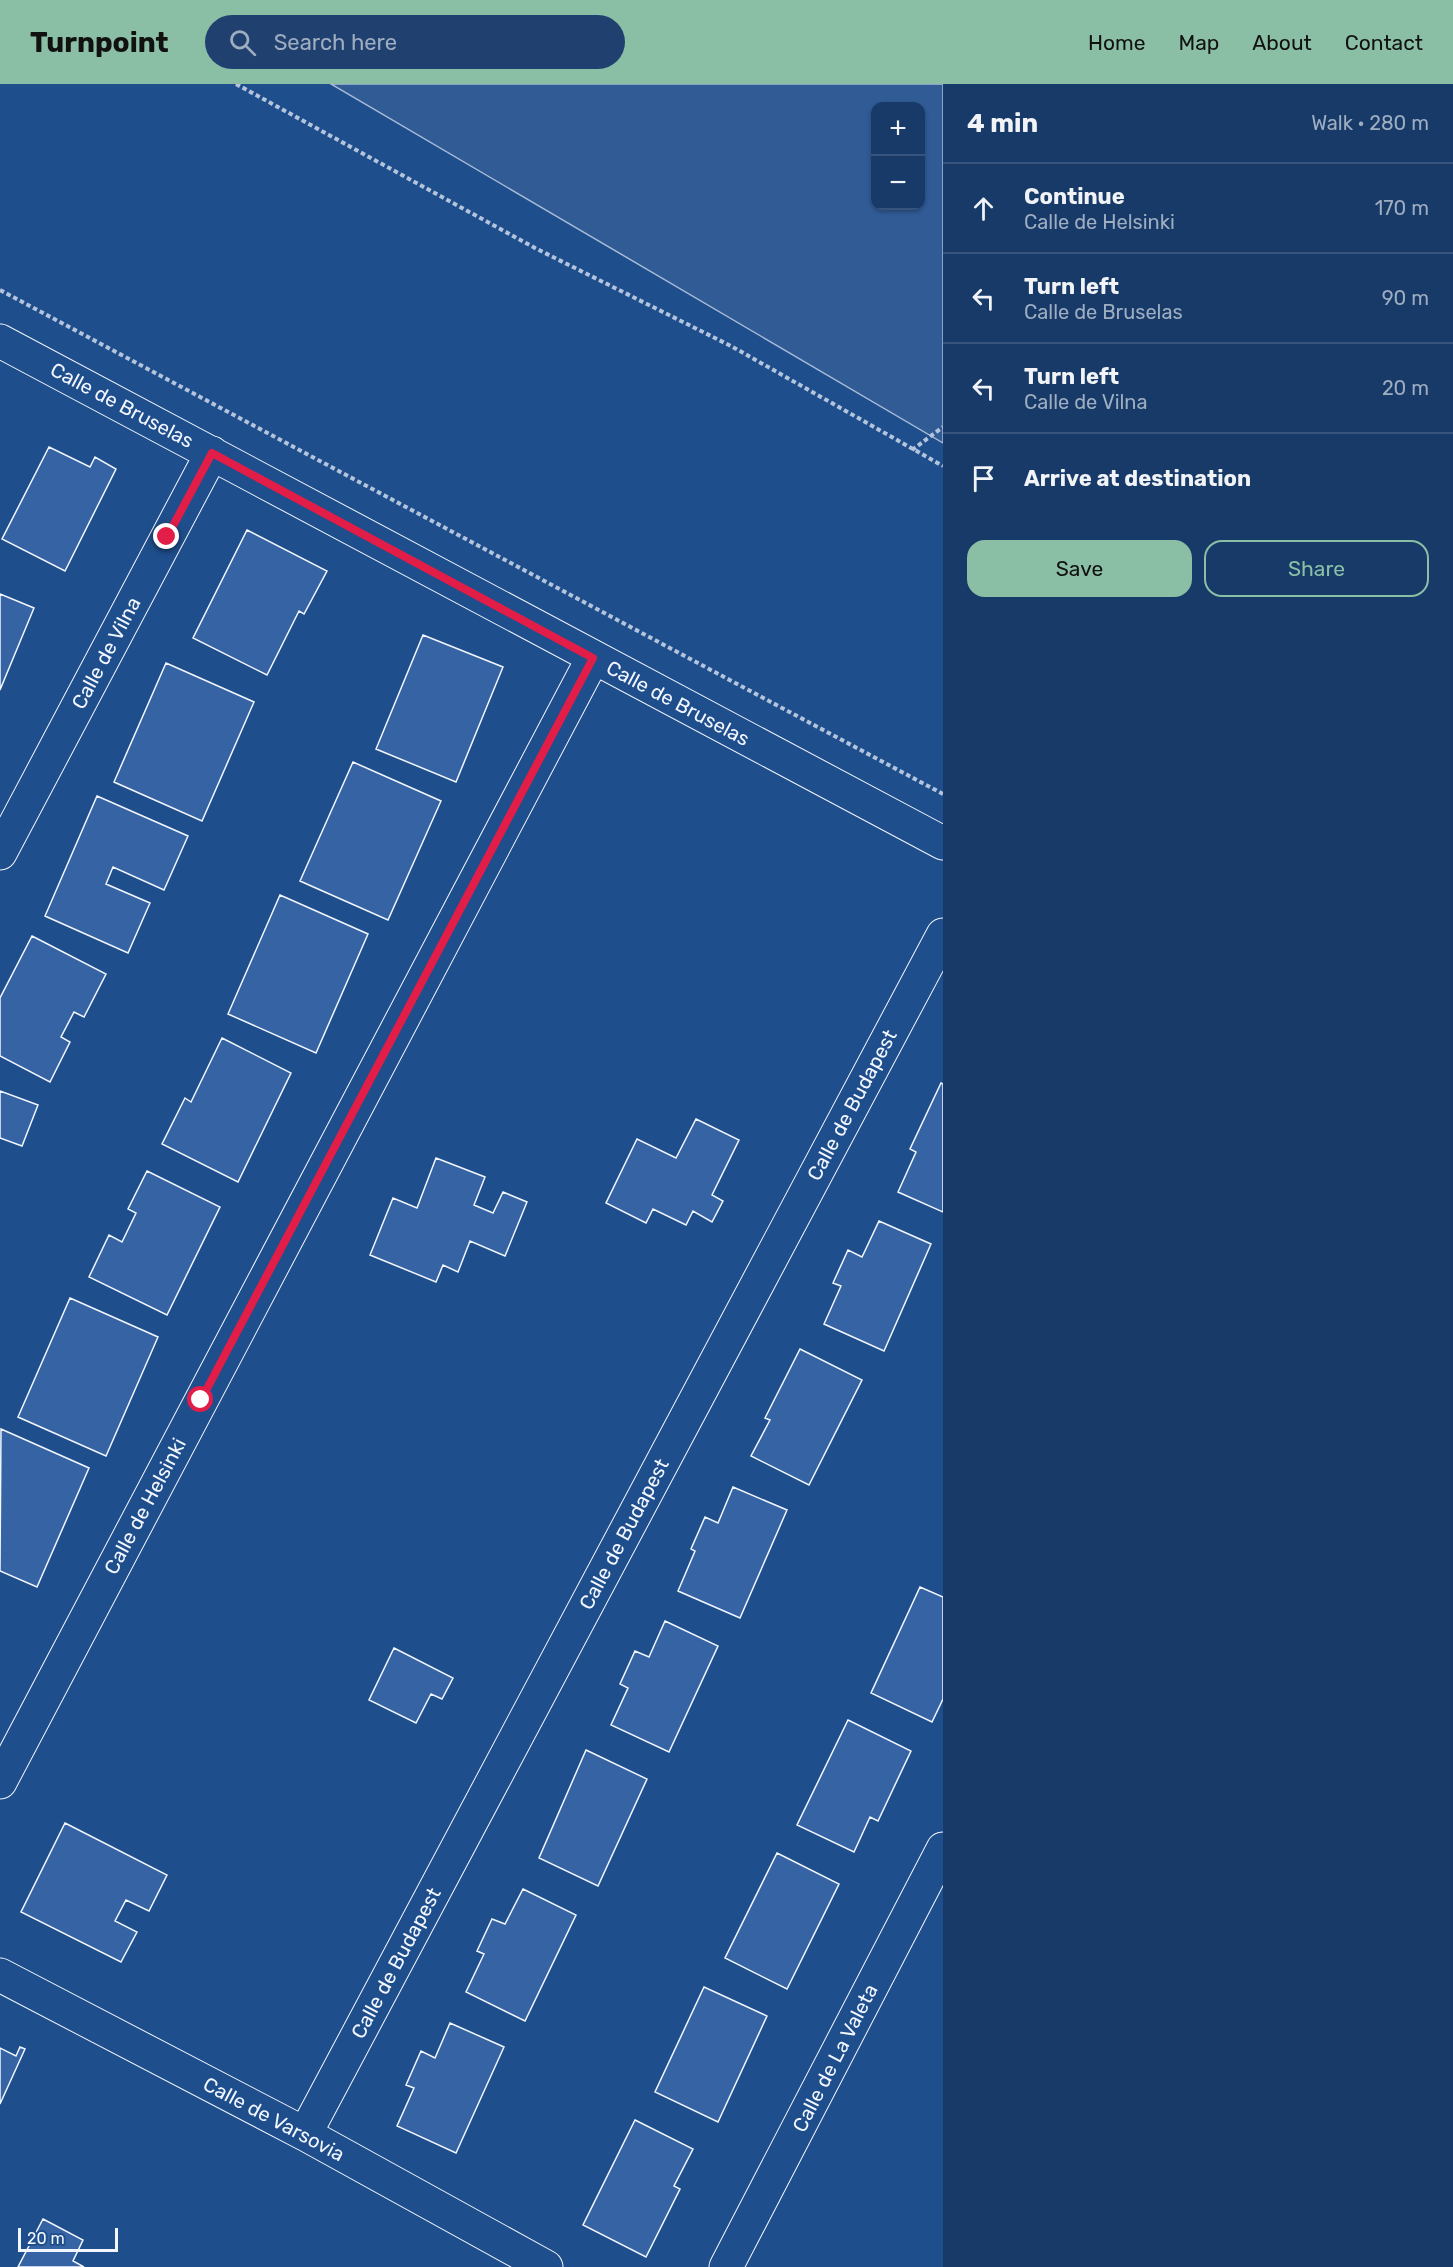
<!DOCTYPE html>
<html lang="en">
<head>
<meta charset="utf-8">
<style>
  :root { --surface:#173a69; --page:#20416f; --text:#f1f3f6; --muted:#9eadc0; --line:#36547d; --accent:#8abfa5 }
  body { margin:0; font-family:Rubik,sans-serif; background:var(--page); color:var(--text) }
  .controls { position:absolute; right:18px; top:18px; display:grid; overflow:hidden; border-radius:12px; box-shadow:0 2px 4px #0004 }
  .controls button { width:54px; height:54px; display:grid; place-items:center; padding:0; border:0; border-bottom:2px solid var(--line); background:var(--surface); color:var(--text); font:30px sans-serif }
  .scale { position:absolute; left:18px; bottom:15px; width:100px; box-sizing:border-box; padding-left:6px; border:3px solid #f2f6ff; border-top:0; font-size:16px; line-height:21px; white-space:nowrap; color:#f2f6ff; -webkit-text-stroke:4px #1f4e8c; paint-order:stroke }
  .stop { position:absolute; width:18px; height:18px; margin:-14px; border:4px solid #e11d48; border-radius:50%; background:#fff }
  .stop.end { background:#e11d48; border-color:#fff; box-shadow:0 2px 6px #0008 }
  .list { margin:0; padding:0; list-style:none }
  h2 { display:flex; justify-content:space-between; align-items:center; height:78px; margin:0; padding:0 24px; font-size:26px }
  h2 small { font-size:20px; font-weight:400; color:var(--muted) }
  .list li { display:grid; grid-template-columns:39px 1fr auto; gap:18px; align-items:center; box-sizing:border-box; height:90px; padding:0 24px; border-top:2px solid var(--line) }
  .list b { display:block; font-size:22px; white-space:nowrap }
  .list p { margin:0; font-size:20px; white-space:nowrap; color:var(--muted) }
  .list em { font-size:20px; font-style:normal; color:var(--muted) }
  .actions { display:flex; gap:12px; padding:18px 24px }
  .actions a { flex:1; padding:14px 0; border:2px solid var(--accent); border-radius:18px; text-align:center; font-size:21px; color:var(--accent) }
  .actions .main { background:var(--accent); color:#111 }
  .icon { flex:none; width:33px; height:33px; fill:none; stroke:currentColor; stroke-width:2; stroke-linecap:round; stroke-linejoin:round }
  .map { position:relative; flex:none; width:943px; height:2183px; overflow:hidden }
  header { display:flex; align-items:center; gap:36px; box-sizing:border-box; height:84px; padding:0 30px; background:var(--accent); color:#111 }
  header strong { font-size:28px }
  nav { display:flex; gap:33px; margin-inline-start:auto; font-size:21px }
  .search { width:420px; height:54px; background:var(--page); display:flex; align-items:center; gap:15px; box-sizing:border-box; padding:0 21px; border-radius:33px; color:var(--muted); font-size:22px }
  main { display:flex }
  aside { flex:1; background:var(--surface) }
  .map>svg:first-child { display:block }
</style>
</head>
<body>
<header>
<strong>Turnpoint</strong>
<div class="search"><svg class="icon" aria-label="search" viewBox="0 0 24 24"><circle cx="10" cy="10" r="6"/><path d="M15 15l6 6"/></svg>Search here</div>
<nav><a>Home</a><a>Map</a><a>About</a><a>Contact</a></nav>
</header>
<main>
<div class="map">
<svg width="943" height="2183" viewBox="0 0 943 2183">
  <rect width="100%" height="100%" fill="#1f4e8c"/>
  <path fill="#305b95" stroke="#a8bbd7" stroke-width="1.5" fill-rule="evenodd" d="M331,0H943V359ZM876,22H920V122H876Z"/>
  <path fill="#3563a3" stroke="#f2f6ff" stroke-width="1.5" d="M49,363L90,383L95,373L116,385L65,487L2,455Z
    M247,446L327,487L304,530L299,527L267,591L193,554Z
    M0,510L34,524L0,606Z
    M423,551L503,583L456,698L376,665Z
    M166,579L254,618L202,737L114,698Z
    M353,678L441,717L388,836L300,797Z
    M97,712L188,752L164,806L113,783L106,800L150,819L128,869L45,832Z
    M280,811L368,850L316,969L228,930Z
    M32,852L106,890L84,933L74,928L61,953L70,958L50,998L0,972V914Z
    M222,954L291,989L238,1098L162,1060L185,1014L191,1018Z
    M941,999L943,1000V1128L898,1108L916,1068L910,1065Z
    M0,1007L38,1021L22,1062L0,1054Z
    M696,1035L739,1056L712,1111L723,1117L712,1138L693,1127L686,1141L653,1125L646,1139L606,1119L637,1055L676,1074Z
    M436,1074L485,1093L474,1121L493,1129L503,1108L527,1118L505,1172L470,1157L458,1188L443,1181L436,1198L370,1171L393,1114L417,1124Z
    M147,1087L220,1123L167,1231L89,1193L109,1151L122,1158L136,1129L128,1125Z
    M879,1137L931,1160L884,1267L824,1240L841,1202L833,1199L848,1166L862,1173Z
    M70,1214L158,1253L106,1372L18,1333Z
    M800,1265L862,1296L809,1401L751,1372L770,1336L765,1334Z
    M1,1345L89,1384L37,1503L0,1487Z
    M733,1403L787,1426L740,1534L678,1507L695,1467L691,1465L705,1433L718,1439Z
    M920,1503L943,1513V1615L932,1638L871,1609Z
    M665,1537L718,1562L669,1668L611,1641L628,1604L620,1600L635,1567L649,1573Z
    M394,1564L453,1594L442,1615L431,1610L416,1639L369,1616Z
    M848,1636L911,1667L878,1737L870,1733L854,1768L797,1741Z
    M586,1666L647,1695L598,1802L539,1774Z
    M65,1739L167,1791L149,1827L126,1816L115,1837L137,1848L121,1878L21,1828Z
    M777,1769L839,1800L787,1905L725,1874Z
    M523,1805L576,1831L525,1937L466,1908L484,1870L477,1867L492,1835L505,1840Z
    M704,1903L767,1932L718,2038L655,2008Z
    M450,1939L504,1963L456,2069L397,2042L414,2004L406,2001L421,1967L435,1974Z
    M20,1963L25,1965L0,2020V1964L16,1972Z
    M635,2036L693,2065L674,2102L680,2105L646,2173L583,2141Z
    M43,2135L83,2156L73,2177L84,2183H18Z"/>
  <g fill="none" stroke-linecap="round" stroke-linejoin="round">
    <defs>
      <path id="minor" d="M0,257L943,759
        M0,769L212,369
        M0,1698L593,574
        M0,1891L305,2050L546,2183
        M305,2050L943,851
        M726,2183L943,1765"/>
    </defs>
    <use href="#minor" stroke="#f2f6ff" stroke-width="35"/>
    <path stroke="#b3c4dc" stroke-width="4" stroke-dasharray="4.5 3" stroke-linecap="butt" d="M236,0L535,164L731,262L943,382
      M0,206L943,710
      M912,366L943,343"/>
    <use href="#minor" stroke="#1f4e8c" stroke-width="33"/>
  </g>
  <g fill="none" stroke-linecap="round" stroke-linejoin="round">
    <path stroke="#e11d48" stroke-width="8" d="M167,453L212,369L593,574L201,1316"/>
  </g>
  <g text-anchor="middle" stroke-width="4.5" stroke-linejoin="round" paint-order="stroke">
    <g font-size="20" fill="#f2f6ff" stroke="#1f4e8c">
      <text transform="translate(122 321) rotate(28)" y="7">Calle de Bruselas</text>
      <text transform="translate(106 569) rotate(-62)" y="7">Calle de Vilna</text>
      <text transform="translate(678 619) rotate(28)" y="7">Calle de Bruselas</text>
      <text transform="translate(852 1021) rotate(-62)" y="7">Calle de Budapest</text>
      <text transform="translate(145 1422) rotate(-62)" y="7">Calle de Helsinki</text>
      <text transform="translate(624 1450) rotate(-62)" y="7">Calle de Budapest</text>
      <text transform="translate(396 1879) rotate(-62)" y="7">Calle de Budapest</text>
      <text transform="translate(835 1974) rotate(-63)" y="7">Calle de La Valeta</text>
      <text transform="translate(274 2035) rotate(28)" y="7">Calle de Varsovia</text>
    </g>
  </g>
</svg>
<div class="controls">
<button>+</button>
<button>−</button>
</div>
<div class="scale">20 m</div>
<div class="stop" style="left:201px;top:1316px"></div>
<div class="stop end" style="left:167px;top:453px"></div>
</div>
<aside>
<h2>4 min<small>Walk · 280 m</small></h2>
<ul class="list">
<li><svg class="icon" aria-label="ahead" viewBox="0 0 24 24"><path d="M12 20V5M6 11l6-6 6 6"/></svg><div><b>Continue</b><p>Calle de Helsinki</p></div><em>170 m</em></li>
<li><svg class="icon" aria-label="left" viewBox="0 0 24 24"><path d="M17 20v-9H6M10 6l-5 5 5 5"/></svg><div><b>Turn left</b><p>Calle de Bruselas</p></div><em>90 m</em></li>
<li><svg class="icon" aria-label="left" viewBox="0 0 24 24"><path d="M17 20v-9H6M10 6l-5 5 5 5"/></svg><div><b>Turn left</b><p>Calle de Vilna</p></div><em>20 m</em></li>
<li><svg class="icon" aria-label="arrive" viewBox="0 0 24 24"><path d="M6 21V4h12l-3 4 3 4H6"/></svg><div><b>Arrive at destination</b></div></li>
</ul>
<div class="actions"><a class="main">Save</a><a>Share</a></div>
</aside>
</main>
</body>
</html>
